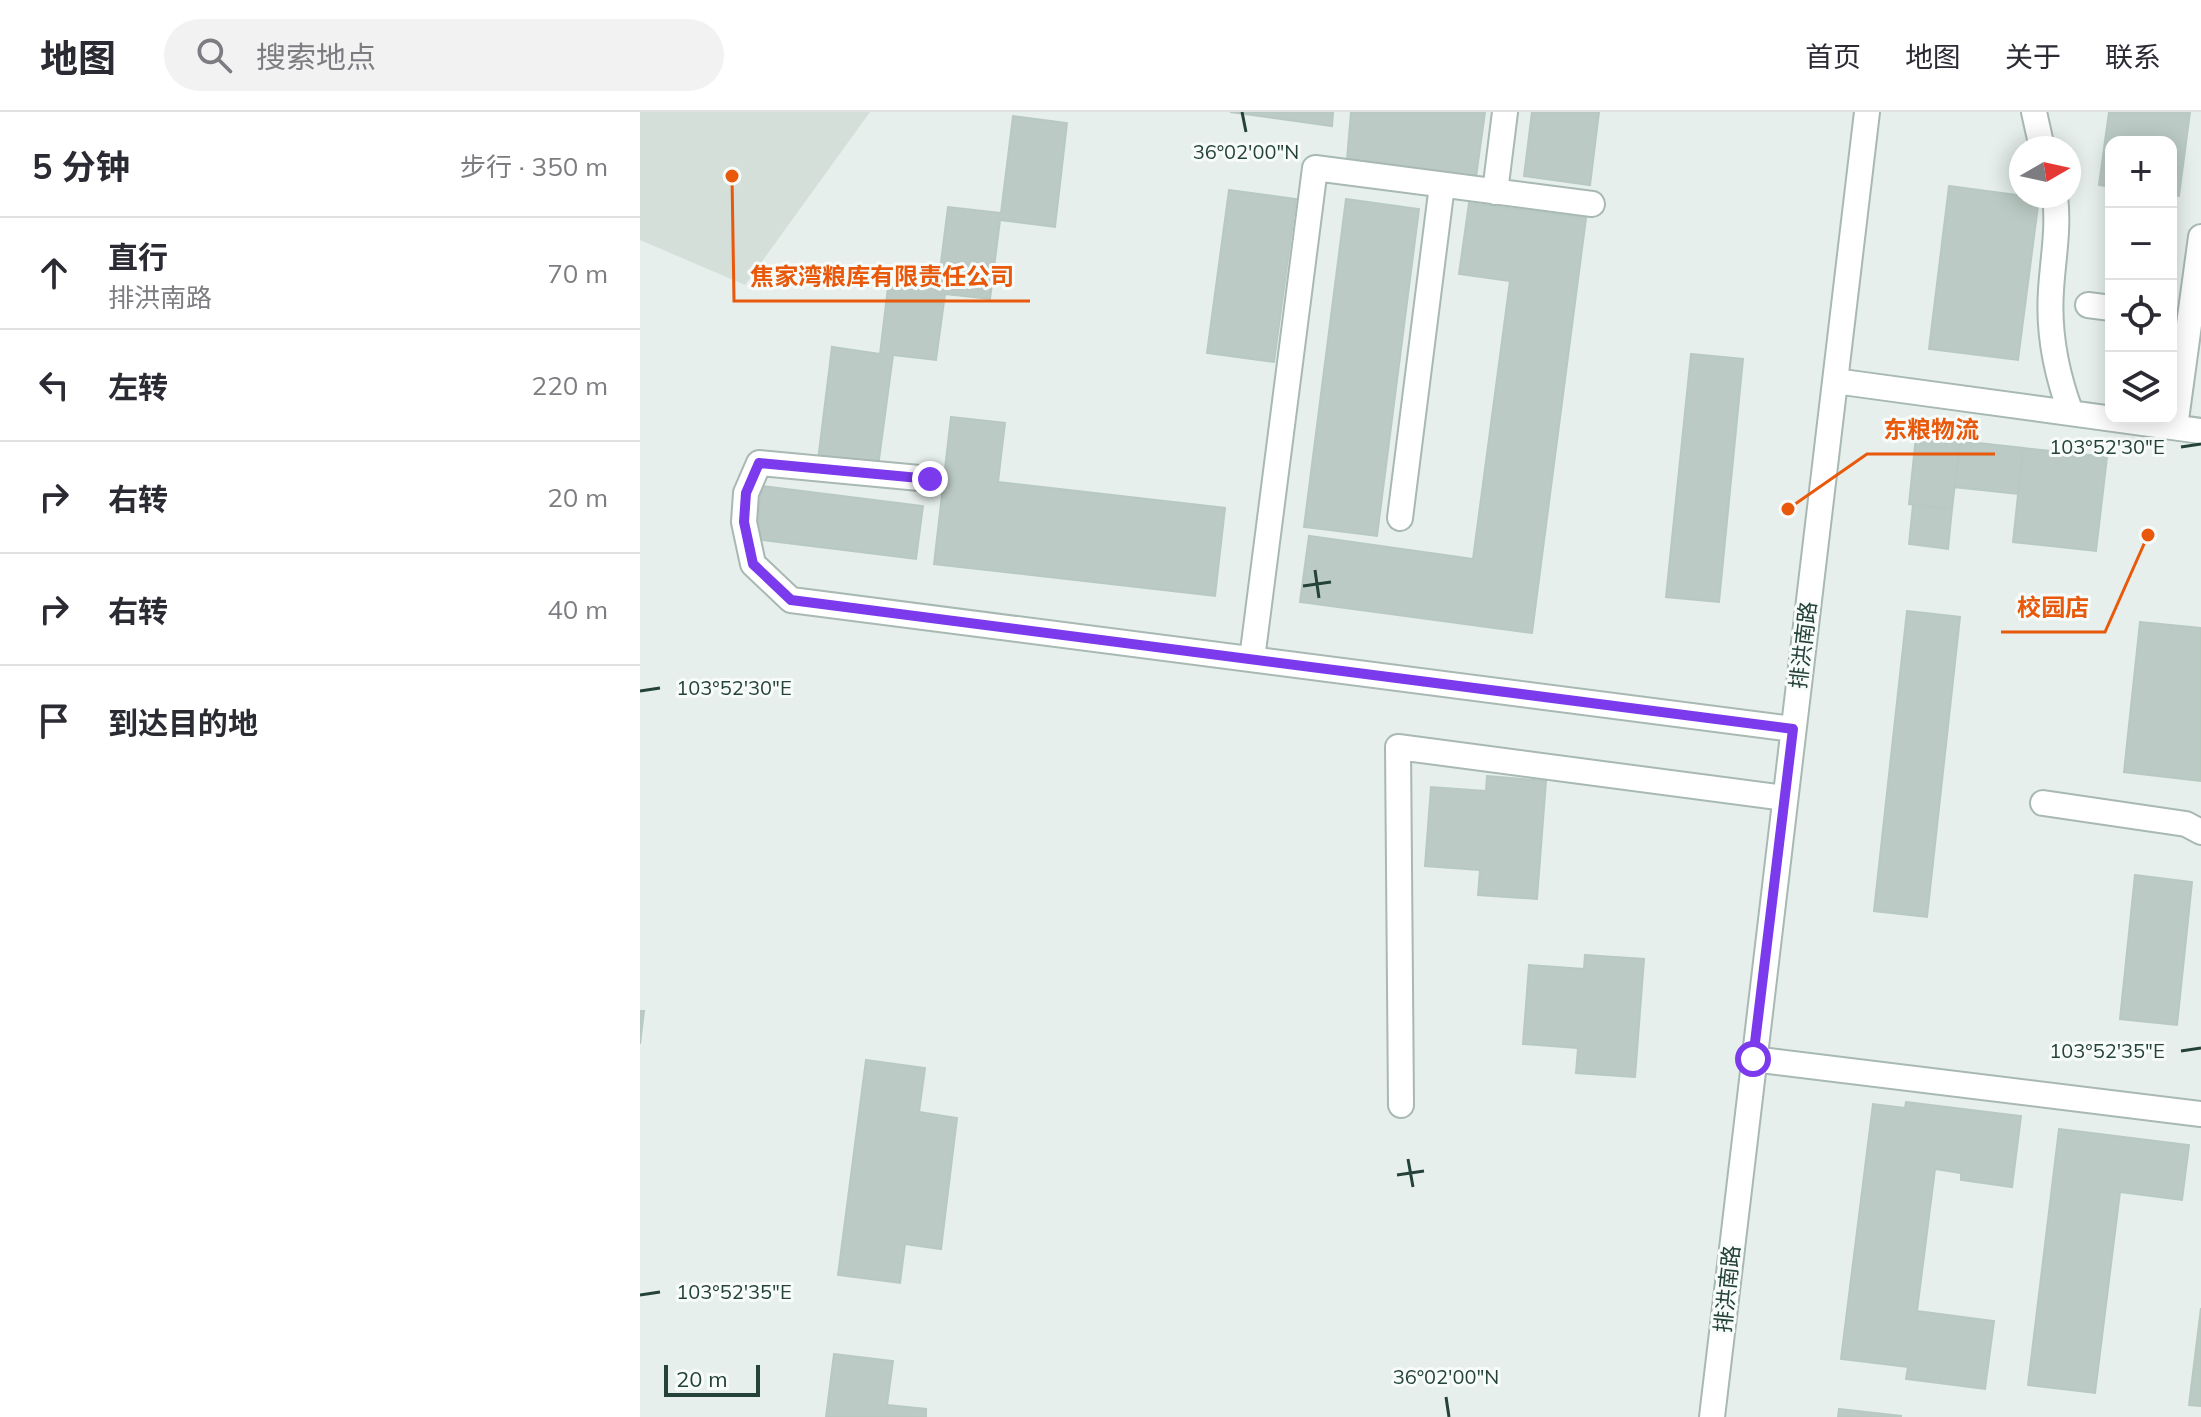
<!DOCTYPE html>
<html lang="zh">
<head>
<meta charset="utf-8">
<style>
  :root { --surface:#fff; --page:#f2f2f3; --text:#2b2b33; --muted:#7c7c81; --line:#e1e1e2 }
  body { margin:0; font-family:Mulish,"Noto Sans SC",sans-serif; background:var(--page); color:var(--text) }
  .controls { position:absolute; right:24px; top:24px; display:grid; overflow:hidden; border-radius:16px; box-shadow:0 4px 20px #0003 }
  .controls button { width:72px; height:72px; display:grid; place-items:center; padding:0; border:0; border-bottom:2px solid var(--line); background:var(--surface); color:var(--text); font:40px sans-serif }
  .compass { position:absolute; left:1369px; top:24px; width:72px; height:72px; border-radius:50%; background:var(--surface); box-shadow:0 4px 20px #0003; rotate:81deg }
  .scale { position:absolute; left:24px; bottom:20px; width:96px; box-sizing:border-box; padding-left:8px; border:4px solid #24423a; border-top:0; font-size:22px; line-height:28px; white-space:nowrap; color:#24423a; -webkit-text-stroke:6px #f7fbf9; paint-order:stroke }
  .stop { position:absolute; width:24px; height:24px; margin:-18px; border:6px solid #7c3aed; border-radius:50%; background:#fff }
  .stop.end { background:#7c3aed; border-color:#fff; box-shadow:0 2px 8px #0008 }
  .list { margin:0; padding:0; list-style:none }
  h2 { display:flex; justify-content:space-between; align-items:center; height:104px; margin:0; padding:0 32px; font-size:34px }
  h2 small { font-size:26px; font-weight:400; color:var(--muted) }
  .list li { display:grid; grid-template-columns:52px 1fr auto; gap:24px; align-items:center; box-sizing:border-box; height:112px; padding:0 32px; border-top:2px solid var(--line) }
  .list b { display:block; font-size:30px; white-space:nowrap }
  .list p { margin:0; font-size:26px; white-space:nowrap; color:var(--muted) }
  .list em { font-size:26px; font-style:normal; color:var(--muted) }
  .icon { flex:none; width:44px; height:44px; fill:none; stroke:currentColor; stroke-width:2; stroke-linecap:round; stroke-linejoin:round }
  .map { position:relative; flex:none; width:1561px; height:1305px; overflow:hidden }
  header { display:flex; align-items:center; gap:48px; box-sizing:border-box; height:112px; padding:0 40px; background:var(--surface); border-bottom:2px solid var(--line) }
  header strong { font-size:38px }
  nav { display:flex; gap:44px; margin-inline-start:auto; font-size:28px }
  .search { width:560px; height:72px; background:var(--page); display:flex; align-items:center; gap:20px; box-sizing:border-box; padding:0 28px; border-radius:44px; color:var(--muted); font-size:30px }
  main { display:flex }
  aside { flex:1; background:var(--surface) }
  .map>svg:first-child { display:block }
</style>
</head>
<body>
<header>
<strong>地图</strong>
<div class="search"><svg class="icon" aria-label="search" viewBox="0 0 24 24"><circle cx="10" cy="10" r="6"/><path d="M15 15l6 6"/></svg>搜索地点</div>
<nav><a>首页</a><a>地图</a><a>关于</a><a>联系</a></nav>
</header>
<main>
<aside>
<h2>5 分钟<small>步行 · 350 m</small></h2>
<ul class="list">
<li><svg class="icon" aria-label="ahead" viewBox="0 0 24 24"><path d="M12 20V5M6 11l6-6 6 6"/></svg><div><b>直行</b><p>排洪南路</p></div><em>70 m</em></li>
<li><svg class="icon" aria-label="left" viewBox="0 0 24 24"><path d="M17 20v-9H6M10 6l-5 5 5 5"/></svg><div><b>左转</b></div><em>220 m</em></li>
<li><svg class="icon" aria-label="right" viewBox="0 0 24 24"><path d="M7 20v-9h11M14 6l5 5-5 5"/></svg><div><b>右转</b></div><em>20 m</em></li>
<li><svg class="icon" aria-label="right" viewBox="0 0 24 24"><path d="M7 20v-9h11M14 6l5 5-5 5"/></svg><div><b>右转</b></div><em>40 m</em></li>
<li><svg class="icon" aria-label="arrive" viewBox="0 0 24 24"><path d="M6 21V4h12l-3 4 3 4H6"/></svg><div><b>到达目的地</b></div></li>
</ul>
</aside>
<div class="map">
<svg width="1561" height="1305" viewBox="0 0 1561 1305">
  <rect width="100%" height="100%" fill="#e6efeb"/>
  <path fill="#d4dfda" d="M0,0H230L105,173L0,128Z"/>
  <path fill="#bbcac4" stroke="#b8c9c2" stroke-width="2" d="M590,0H693L692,14Z
    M845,0L836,65L707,48L711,0Z
    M892,0H959L950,73L884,64Z
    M1469,0H1550L1539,84L1531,83V30H1471V75L1459,73Z
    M373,4L427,11L415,115L360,108L350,187L305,182L296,248L253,243L238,355L178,348L192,235L240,242L249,167L298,174L308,95L361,101Z
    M1309,74L1399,86L1378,248L1289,237Z
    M589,78L656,87L634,250L567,241Z
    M706,87L779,97L737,424L664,415Z
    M829,91L946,106L892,521L660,490L669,424L833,447L870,169L819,162Z
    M1051,242L1103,247L1079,490L1026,485Z
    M311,305L365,311L358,370L585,396L575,484L294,452Z
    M1276,324L1320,329L1312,397L1269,392Z
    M1320,329L1383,336L1378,382L1314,375Z
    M1383,336L1467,345L1456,439L1373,430Z
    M122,374L283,394L276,447L115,427Z
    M1273,393L1312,397L1308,437L1269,432Z
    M1267,499L1320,505L1287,805L1234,799Z
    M1500,510L1561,516V669L1484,660Z
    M847,664L906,669L897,787L838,783L840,758L785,754L791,675L846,679Z
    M1495,763L1552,770L1537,913L1480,907Z
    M945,843L1004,847L995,965L936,961L938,936L883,932L889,853L944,857Z
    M0,899H4L0,932Z
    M226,948L285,956L279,1000L317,1006L301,1137L265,1132L260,1171L198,1163Z
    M1266,990L1381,1004L1372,1075L1321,1068V1061L1295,1057L1277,1199L1354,1209L1345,1277L1266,1267L1268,1255L1201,1247L1233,992L1265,996Z
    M1419,1017L1549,1033L1542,1088L1480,1080L1455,1281L1388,1273Z
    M1561,1196V1294L1549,1293Z
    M194,1242L253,1249L247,1293L286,1297V1305H186Z
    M1199,1297L1261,1304V1305H1198Z"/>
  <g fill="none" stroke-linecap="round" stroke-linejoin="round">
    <defs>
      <path id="minor" d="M1394,0L1402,36
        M855,80L865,0
        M1415,84C1419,116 1413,146 1411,178C1408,221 1416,261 1431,301
        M1448,193L1471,196
        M1195,269L1561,319
        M1535,315L1561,125
        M290,367L119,351L106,381L104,410L113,452L151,488L1153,617
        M760,406L802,73
        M612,547L675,56L952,92
        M1403,691L1546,712L1561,720
        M1113,947L1561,1002
        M761,993L758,635L1144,686
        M1072,1305L1227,0"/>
    </defs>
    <use href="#minor" stroke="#a8b8b2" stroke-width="28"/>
    <use href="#minor" stroke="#fff" stroke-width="24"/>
  </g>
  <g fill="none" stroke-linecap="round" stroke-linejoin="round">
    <path stroke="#7c3aed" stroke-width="10" d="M290,367L119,351L106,381L104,410L113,452L151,488L1153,617L1113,947"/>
  </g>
  <path fill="none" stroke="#24423a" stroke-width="3" d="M602,0L606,20M1541,335L1561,332M675,458L679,486M663,474L691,470M0,579L20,576M1541,939L1561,936M768,1047L773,1075M757,1063L784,1059M0,1183L20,1180M806,1285L809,1305"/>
  <g text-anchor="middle" stroke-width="6" stroke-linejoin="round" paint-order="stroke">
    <g font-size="22" fill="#24423a" stroke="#f7fbf9">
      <text transform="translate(1163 533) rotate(-83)" y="8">排洪南路</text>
      <text transform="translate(1087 1177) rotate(-84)" y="8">排洪南路</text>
    </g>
  </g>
  <g font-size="20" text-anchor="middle" fill="#24423a" stroke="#f7fbf9" stroke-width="6" stroke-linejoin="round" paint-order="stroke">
    <text x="606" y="47">36°02'00"N</text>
    <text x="1467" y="342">103°52'30"E</text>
    <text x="94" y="583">103°52'30"E</text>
    <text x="1467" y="946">103°52'35"E</text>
    <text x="94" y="1187">103°52'35"E</text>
    <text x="806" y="1272">36°02'00"N</text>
  </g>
  <path fill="none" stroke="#e8590c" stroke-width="3" d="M92 64L94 189H390M1148 397L1227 342H1355M1508 423L1465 520H1361"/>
  <g fill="#e8590c" stroke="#f7fbf9" stroke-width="3">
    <circle cx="92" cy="64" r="8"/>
    <circle cx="1148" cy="397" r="8"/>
    <circle cx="1508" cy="423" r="8"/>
  </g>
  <g font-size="24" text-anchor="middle" font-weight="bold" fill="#e8590c" stroke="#f7fbf9" stroke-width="6" stroke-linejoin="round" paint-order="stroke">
    <text x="242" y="173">焦家湾粮库有限责任公司</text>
    <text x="1291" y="326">东粮物流</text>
    <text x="1413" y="504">校园店</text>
  </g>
</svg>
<div class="controls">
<button>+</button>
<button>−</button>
<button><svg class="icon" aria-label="locate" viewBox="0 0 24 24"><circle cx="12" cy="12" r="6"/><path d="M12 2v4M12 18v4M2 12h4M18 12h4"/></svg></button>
<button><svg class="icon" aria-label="layers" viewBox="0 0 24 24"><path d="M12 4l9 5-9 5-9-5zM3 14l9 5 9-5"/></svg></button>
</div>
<svg class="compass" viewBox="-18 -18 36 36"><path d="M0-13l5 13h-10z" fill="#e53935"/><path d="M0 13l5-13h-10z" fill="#7c7c81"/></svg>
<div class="scale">20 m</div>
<div class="stop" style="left:1113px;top:947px"></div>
<div class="stop end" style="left:290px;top:367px"></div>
</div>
</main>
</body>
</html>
